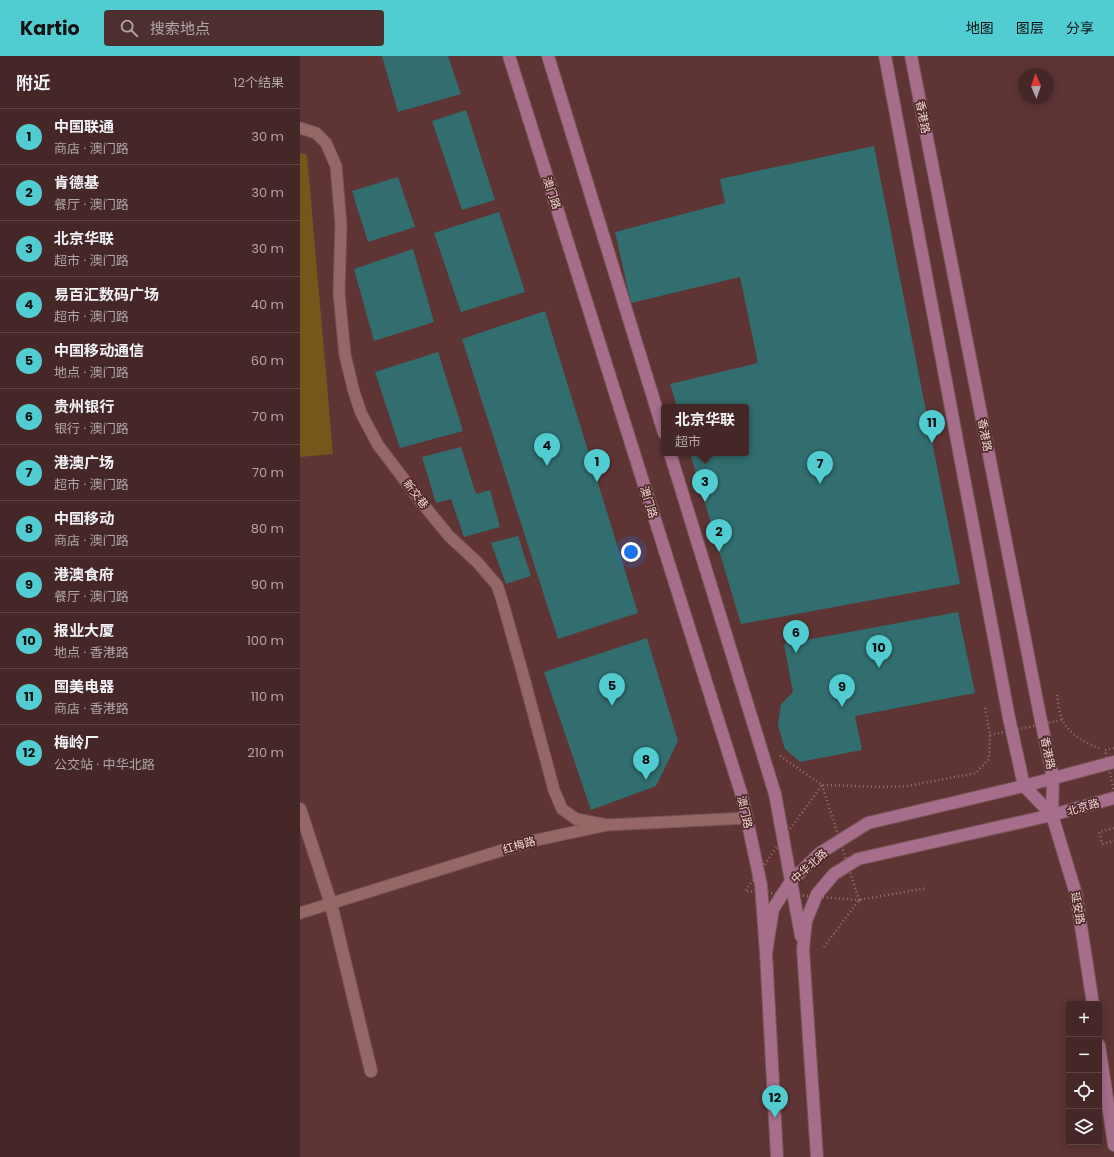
<!DOCTYPE html>
<html lang="zh">
<head>
<meta charset="utf-8">
<style>
  :root { --surface:#462728; --page:#4d2f30; --text:#f1f3f6; --muted:#b0a5a8; --line:#5e4445; --accent:#51ccd1 }
  body { margin:0; font-family:Poppins,"Noto Sans SC",sans-serif; background:var(--page); color:var(--text) }
  .controls { position:absolute; right:12px; bottom:12px; display:grid; overflow:hidden; border-radius:4px; box-shadow:0 2px 10px #0003 }
  .controls button { width:36px; height:36px; display:grid; place-items:center; padding:0; border:0; border-bottom:1px solid var(--line); background:var(--surface); color:var(--text); font:20px sans-serif }
  .compass { position:absolute; left:718px; top:12px; width:36px; height:36px; border-radius:50%; background:var(--surface); box-shadow:0 2px 10px #0003; rotate:358deg }
  .you { position:absolute; left:331px; top:496px; width:14px; height:14px; margin:-10px; border:3px solid #fff; border-radius:50%; background:#1a73e8; box-shadow:0 0 0 6px #1a73e833 }
  .badge { display:grid; place-items:center; width:26px; height:26px; border-radius:50%; background:var(--accent); color:#111; font-size:13px; font-weight:700 }
  .pin { position:absolute; translate:-50% -33px; filter:drop-shadow(0 1px 2px #0008) }
  .pin::after { content:''; position:absolute; top:21px; width:14px; height:12px; background:inherit; clip-path:polygon(0 0,100% 0,50% 100%) }
  .popup { position:absolute; left:361px; top:348px; width:88px; height:52px; box-sizing:border-box; display:grid; place-content:center; border-radius:4px; background:var(--surface); filter:drop-shadow(0 1px 3px #0005); font-size:13px; white-space:nowrap; color:var(--muted) }
  .popup b { font-size:15px; color:var(--text) }
  .popup::after { content:''; position:absolute; left:50%; top:100%; margin-left:-8px; border:8px solid transparent; border-top-color:var(--surface) }
  .list { margin:0; padding:0; list-style:none }
  h2 { display:flex; justify-content:space-between; align-items:center; height:52px; margin:0; padding:0 16px; font-size:17px }
  h2 small { font-size:13px; font-weight:400; color:var(--muted) }
  .list li { display:grid; grid-template-columns:26px 1fr auto; gap:12px; align-items:center; box-sizing:border-box; height:56px; padding:0 16px; border-top:1px solid var(--line) }
  .list b { display:block; font-size:15px; white-space:nowrap }
  .list p { margin:0; font-size:13px; white-space:nowrap; color:var(--muted) }
  .list em { font-size:13px; font-style:normal; color:var(--muted) }
  .icon { flex:none; width:22px; height:22px; fill:none; stroke:currentColor; stroke-width:2; stroke-linecap:round; stroke-linejoin:round }
  .map { position:relative; flex:none; width:814px; height:1101px; overflow:hidden }
  header { display:flex; align-items:center; gap:24px; box-sizing:border-box; height:56px; padding:0 20px; background:var(--accent); color:#111 }
  header strong { font-size:19px }
  nav { display:flex; gap:22px; margin-inline-start:auto; font-size:14px }
  .search { width:280px; height:36px; background:var(--page); display:flex; align-items:center; gap:10px; box-sizing:border-box; padding:0 14px; border-radius:4px; color:var(--muted); font-size:15px }
  main { display:flex }
  aside { flex:1; background:var(--surface) }
  .map>svg:first-child { display:block }
</style>
</head>
<body>
<header>
<strong>Kartio</strong>
<div class="search"><svg class="icon" aria-label="search" viewBox="0 0 24 24"><circle cx="10" cy="10" r="6"/><path d="M15 15l6 6"/></svg>搜索地点</div>
<nav><a>地图</a><a>图层</a><a>分享</a></nav>
</header>
<main>
<aside>
<h2>附近<small>12个结果</small></h2>
<ul class="list">
<li><span class="badge">1</span><div><b>中国联通</b><p>商店 · 澳门路</p></div><em>30 m</em></li>
<li><span class="badge">2</span><div><b>肯德基</b><p>餐厅 · 澳门路</p></div><em>30 m</em></li>
<li><span class="badge">3</span><div><b>北京华联</b><p>超市 · 澳门路</p></div><em>30 m</em></li>
<li><span class="badge">4</span><div><b>易百汇数码广场</b><p>超市 · 澳门路</p></div><em>40 m</em></li>
<li><span class="badge">5</span><div><b>中国移动通信</b><p>地点 · 澳门路</p></div><em>60 m</em></li>
<li><span class="badge">6</span><div><b>贵州银行</b><p>银行 · 澳门路</p></div><em>70 m</em></li>
<li><span class="badge">7</span><div><b>港澳广场</b><p>超市 · 澳门路</p></div><em>70 m</em></li>
<li><span class="badge">8</span><div><b>中国移动</b><p>商店 · 澳门路</p></div><em>80 m</em></li>
<li><span class="badge">9</span><div><b>港澳食府</b><p>餐厅 · 澳门路</p></div><em>90 m</em></li>
<li><span class="badge">10</span><div><b>报业大厦</b><p>地点 · 香港路</p></div><em>100 m</em></li>
<li><span class="badge">11</span><div><b>国美电器</b><p>商店 · 香港路</p></div><em>110 m</em></li>
<li><span class="badge">12</span><div><b>梅岭厂</b><p>公交站 · 中华北路</p></div><em>210 m</em></li>
</ul>
</aside>
<div class="map">
<svg width="814" height="1101" viewBox="0 0 814 1101">
  <rect width="100%" height="100%" fill="#5e3435"/>
  <path fill="#76561a" d="M0,97L7,99L33,398L0,401Z"/>
  <path fill="#326d6f" d="M82,0H148L161,38L98,56Z
    M166,54L195,144L162,154L132,65Z
    M574,90L660,528L441,568L390,397H446V351H377L370,328L458,307L440,221L331,247L315,176L425,147L420,123Z
    M98,121L115,171L68,186L52,135Z
    M199,156L225,236L161,256L134,177Z
    M113,193L134,266L74,285L54,213Z
    M245,255L338,557L258,583L162,283Z
    M138,296L163,375L100,392L75,316Z
    M161,391L176,438L190,434L200,471L164,481L151,443L136,447L122,401Z
    M218,480L231,520L206,528L191,487Z
    M658,556L675,637L555,660L562,694L500,706L485,693L478,669L481,648L493,636L484,588Z
    M347,582L378,685L356,730L291,754L244,616Z"/>
  <g fill="none" stroke-linecap="round" stroke-linejoin="round">
    <defs>
      <path id="lane" d="M0,72L16,77L26,87L36,110L41,169L39,237L45,299L54,336L61,357L78,389L122,447L149,480L177,506L197,529L202,544L222,615L254,734L262,753L276,763L307,769
        M0,857L232,785L307,769L446,762"/>
      <path id="street" d="M0,753L31,848L71,1015"/>
      <path id="secondary" d="M209,0L442,740L461,829L466,897
        M248,0L364,377
        M585,0L709,662L724,730
        M611,0L740,660L753,721L752,759L776,838L793,948
        M370,397L475,738L501,880
        M724,730L752,759
        M799,989L814,1089
        M477,1101L466,897L473,853L491,825L520,797L568,767L724,730L814,706
        M517,1101L503,893L506,865L517,838L534,818L558,803L752,759L814,742"/>
    </defs>
    <use href="#lane" stroke="#765354" stroke-width="13"/>
    <use href="#street" stroke="#765354" stroke-width="14"/>
    <use href="#secondary" stroke="#765354" stroke-width="14"/>
    <path stroke="#967272" stroke-width="2.5" stroke-dasharray="1 3" stroke-linecap="butt" d="M757,639C758,646 759,656 762,663C768,678 787,688 801,693
      M480,700L522,729L583,731L608,730L676,717L689,703L690,679L685,651
      M814,772L799,776L802,788L814,785
      M524,891L559,844L627,832"/>
    <use href="#lane" stroke="#966767" stroke-width="11"/>
    <use href="#street" stroke="#966767" stroke-width="12"/>
    <use href="#secondary" stroke="#a66e8b" stroke-width="12"/>
    <path stroke="#967272" stroke-width="2.5" stroke-dasharray="1 3" stroke-linecap="butt" d="M690,679L762,664
      M814,692L805,694L814,736
      M522,729L559,844L445,835Z"/>
  </g>
  <g text-anchor="middle" stroke-width="3.5" stroke-linejoin="round" paint-order="stroke">
    <g font-size="11" fill="#f2d7d6" stroke="#52292a">
      <text transform="translate(623 61) rotate(79)" y="4">香港路</text>
      <text transform="translate(252 137) rotate(72)" y="4">澳门路</text>
      <text transform="translate(685 379) rotate(79)" y="4">香港路</text>
      <text transform="translate(116 438) rotate(52)" y="4">新交巷</text>
      <text transform="translate(349 446) rotate(73)" y="4">澳门路</text>
      <text transform="translate(748 697) rotate(78)" y="4">香港路</text>
      <text transform="translate(783 751) rotate(-16)" y="4">北京路</text>
      <text transform="translate(445 756) rotate(77)" y="4">澳门路</text>
      <text transform="translate(219 789) rotate(-16)" y="4">红梅路</text>
      <text transform="translate(509 810) rotate(-42)" y="4">中华北路</text>
      <text transform="translate(778 852) rotate(80)" y="4">延安路</text>
    </g>
  </g>
</svg>
<div class="controls">
<button>+</button>
<button>−</button>
<button><svg class="icon" aria-label="locate" viewBox="0 0 24 24"><circle cx="12" cy="12" r="6"/><path d="M12 2v4M12 18v4M2 12h4M18 12h4"/></svg></button>
<button><svg class="icon" aria-label="layers" viewBox="0 0 24 24"><path d="M12 4l9 5-9 5-9-5zM3 14l9 5 9-5"/></svg></button>
</div>
<svg class="compass" viewBox="-18 -18 36 36"><path d="M0-13l5 13h-10z" fill="#e53935"/><path d="M0 13l5-13h-10z" fill="#b0a5a8"/></svg>
<div class="you"></div>
<div class="pin badge" style="left:297px;top:426px">1</div>
<div class="pin badge" style="left:419px;top:496px">2</div>
<div class="pin badge" style="left:405px;top:446px">3</div>
<div class="popup"><b>北京华联</b>超市</div>
<div class="pin badge" style="left:247px;top:410px">4</div>
<div class="pin badge" style="left:312px;top:650px">5</div>
<div class="pin badge" style="left:496px;top:597px">6</div>
<div class="pin badge" style="left:520px;top:428px">7</div>
<div class="pin badge" style="left:346px;top:724px">8</div>
<div class="pin badge" style="left:542px;top:651px">9</div>
<div class="pin badge" style="left:579px;top:612px">10</div>
<div class="pin badge" style="left:632px;top:387px">11</div>
<div class="pin badge" style="left:475px;top:1062px">12</div>
</div>
</main>
</body>
</html>
